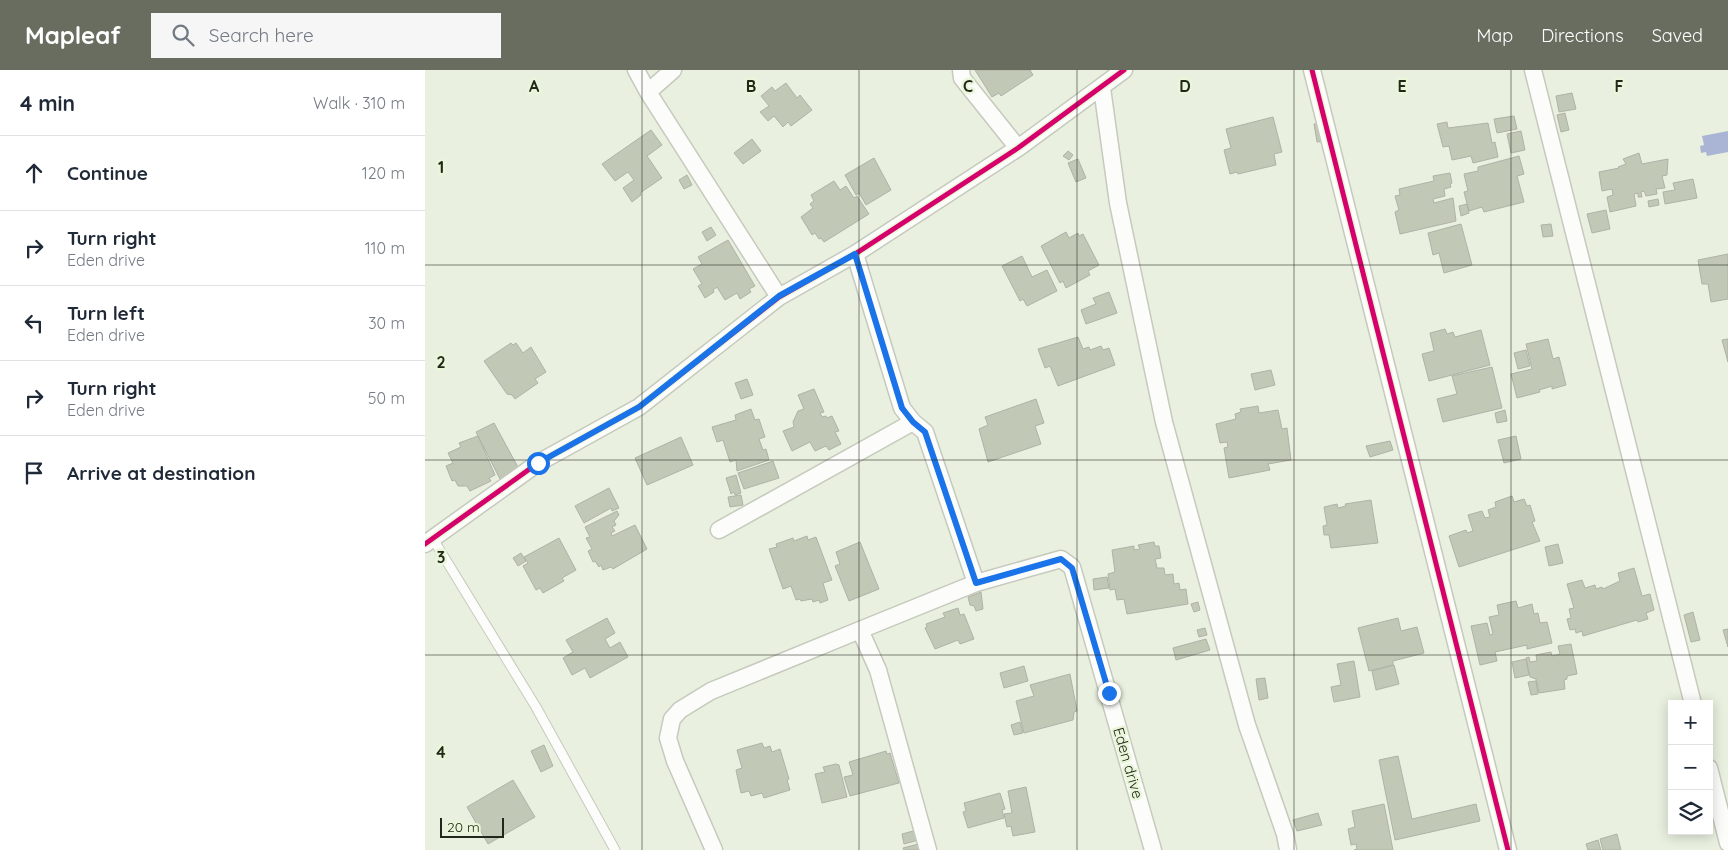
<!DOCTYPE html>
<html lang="en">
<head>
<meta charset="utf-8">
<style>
  :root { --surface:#fff; --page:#f6f6f7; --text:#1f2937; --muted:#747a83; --line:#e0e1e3; --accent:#686d60 }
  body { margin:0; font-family:Quicksand,sans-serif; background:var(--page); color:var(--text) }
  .controls { position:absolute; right:15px; bottom:15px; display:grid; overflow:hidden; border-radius:0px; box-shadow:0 2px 12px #0003 }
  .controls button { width:45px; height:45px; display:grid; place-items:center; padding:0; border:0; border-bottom:1px solid var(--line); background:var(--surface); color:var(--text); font:25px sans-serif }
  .scale { position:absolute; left:15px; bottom:12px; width:64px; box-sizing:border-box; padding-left:5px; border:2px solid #22271c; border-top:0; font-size:14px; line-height:18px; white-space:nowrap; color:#22271c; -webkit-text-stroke:4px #eaf6d9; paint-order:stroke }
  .stop { position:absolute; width:15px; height:15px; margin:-11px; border:4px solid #1a73e8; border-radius:50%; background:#fff }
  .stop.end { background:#1a73e8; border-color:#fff; box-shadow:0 1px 5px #0008 }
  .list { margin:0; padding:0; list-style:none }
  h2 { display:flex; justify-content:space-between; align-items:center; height:65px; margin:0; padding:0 20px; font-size:21px }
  h2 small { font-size:16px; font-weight:400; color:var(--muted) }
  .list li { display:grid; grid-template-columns:32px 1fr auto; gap:15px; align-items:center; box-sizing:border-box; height:75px; padding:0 20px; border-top:1px solid var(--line) }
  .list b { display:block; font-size:19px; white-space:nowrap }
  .list p { margin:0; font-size:16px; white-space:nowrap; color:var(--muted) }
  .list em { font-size:16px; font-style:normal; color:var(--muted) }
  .icon { flex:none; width:28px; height:28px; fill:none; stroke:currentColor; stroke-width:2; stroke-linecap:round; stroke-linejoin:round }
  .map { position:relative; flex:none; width:1303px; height:780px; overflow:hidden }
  header { display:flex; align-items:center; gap:30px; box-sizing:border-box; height:70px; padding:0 25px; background:var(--accent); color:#fff }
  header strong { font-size:24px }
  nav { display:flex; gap:28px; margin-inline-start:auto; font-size:18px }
  .search { width:350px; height:45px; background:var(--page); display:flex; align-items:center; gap:12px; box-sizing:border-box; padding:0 18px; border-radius:0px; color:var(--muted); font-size:19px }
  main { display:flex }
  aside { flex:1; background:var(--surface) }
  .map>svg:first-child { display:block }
</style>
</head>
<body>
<header>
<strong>Mapleaf</strong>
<div class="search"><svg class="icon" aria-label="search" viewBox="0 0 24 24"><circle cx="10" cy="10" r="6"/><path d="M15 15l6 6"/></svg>Search here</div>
<nav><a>Map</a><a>Directions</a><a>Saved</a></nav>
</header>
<main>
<aside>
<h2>4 min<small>Walk · 310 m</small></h2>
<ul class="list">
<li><svg class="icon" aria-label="ahead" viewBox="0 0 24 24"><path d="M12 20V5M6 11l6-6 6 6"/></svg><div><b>Continue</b></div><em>120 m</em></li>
<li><svg class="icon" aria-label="right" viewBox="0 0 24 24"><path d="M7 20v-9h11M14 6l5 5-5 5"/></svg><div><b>Turn right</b><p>Eden drive</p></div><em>110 m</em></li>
<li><svg class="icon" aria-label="left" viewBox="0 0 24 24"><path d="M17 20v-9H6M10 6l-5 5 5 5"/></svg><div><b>Turn left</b><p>Eden drive</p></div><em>30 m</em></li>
<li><svg class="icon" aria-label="right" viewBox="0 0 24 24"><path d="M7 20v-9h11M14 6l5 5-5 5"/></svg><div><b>Turn right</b><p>Eden drive</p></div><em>50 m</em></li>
<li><svg class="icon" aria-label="arrive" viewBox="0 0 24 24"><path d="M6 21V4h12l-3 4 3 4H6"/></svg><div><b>Arrive at destination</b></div></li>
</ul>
</aside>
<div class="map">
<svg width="1303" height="780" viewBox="0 0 1303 780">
  <rect width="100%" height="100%" fill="#e9f0df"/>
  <path fill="#aab4d4" d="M1303,61V82L1282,86L1281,82L1276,83L1275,76L1279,75L1277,66Z"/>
  <path fill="#c1c8b6" stroke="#aeb3a6" d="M550,0H605L608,5L576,26L574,23L567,27Z
    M361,13L372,28L375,25L387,40L366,56L363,52L358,57L349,46L343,51L335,42L344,36L336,26L347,17L350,21Z
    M1147,23L1151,39L1134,42L1131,26Z
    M1140,43L1144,60L1136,62L1132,45Z
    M1089,46L1092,59L1072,63L1069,49Z
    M848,47L857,82L849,84L851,95L813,104L812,102L805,104L799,80L806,78L801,59Z
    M1022,52L1023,58L1063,53L1067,73L1070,72L1073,87L1048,93L1046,86L1027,90L1024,76L1018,77L1012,54Z
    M897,53L900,71L892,72L889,54Z
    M226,60L237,75L222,86L237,108L215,123L216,125L207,132L198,118L209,110L203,102L190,111L177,94Z
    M1096,61L1100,80L1086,83L1082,64Z
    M327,69L336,81L318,94L309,83Z
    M643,81L648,85L644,90L638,86Z
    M1214,83L1217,94L1243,89L1242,105L1237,106L1240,118L1231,119L1232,124L1221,126L1219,121L1216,122L1217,127H1213V123L1209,124L1211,136L1185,142L1182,127L1188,125L1187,119L1177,121L1174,102L1194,98L1193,97L1201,94L1198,89Z
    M1094,86L1099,104L1092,106L1099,132L1059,142L1057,137L1044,141L1039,122L1043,121L1039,104L1053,101V97Z
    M449,88L466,120L441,135L434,123L431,125L420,105Z
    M653,89L661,108L651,112L643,93Z
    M1025,103L1027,113L1025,114L1026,117L1019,119L1020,126L1008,129L1009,133L1028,128L1031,151L975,164L970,142L974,140L970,126L975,125L974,119L1009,111L1008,106Z
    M262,105L267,115L259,119L254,110Z
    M1268,109L1272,128L1240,134L1238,122L1250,120L1248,113Z
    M409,111L415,120L421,116L429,128L432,126L444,144L399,172L396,168L394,169L390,163L387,165L376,147L388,138L385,134L389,131L386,125Z
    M1233,129L1234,135L1224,137L1223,131Z
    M1042,134L1044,143L1036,146L1034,136Z
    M1181,140L1185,159L1167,163L1162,144Z
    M1036,154L1047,195L1019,203L1014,183L1008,185L1003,163Z
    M1126,154L1128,166L1118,167L1116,155Z
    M286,157L291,165L282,171L277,162Z
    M641,162L644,168L653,163L654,166L658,164L674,195L663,201L665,205L641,218L638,211L635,213L616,176Z
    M303,170L330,216L324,219L326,222L315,229L312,223L300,230L292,217L288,220L289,222L280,228L273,216L277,214L268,199L277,194L273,187Z
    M1303,184V229L1286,232L1283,214H1277L1273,190Z
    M597,186L607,207L622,200L632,221L602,236L598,229L595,231L577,196Z
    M684,222L692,243L661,254L656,240L671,234L668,228Z
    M1020,259L1022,264L1028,262L1030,267L1056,260L1065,295L1004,311L997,284L1009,281L1005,263Z
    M653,267L658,279L664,277L665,280L676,276L678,280L684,278L690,295L633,316L625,296L620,298L613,279Z
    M1123,269L1128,289L1134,287L1141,315L1127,319V316L1114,320L1115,322L1092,328L1086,304L1107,299L1101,274Z
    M1303,269V292L1297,270Z
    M86,273L88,275L91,273L98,283L106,277L121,302L110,309L113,313L90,329L87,325L82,324L59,291Z
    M1101,280L1105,296L1093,299L1089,283Z
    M1067,297L1077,338L1018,352L1012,329L1032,324L1027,306Z
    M846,300L850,315L830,320L826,304Z
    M322,309L328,325L316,329L310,313Z
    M389,319L399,342L395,343L397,347L401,346L402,348L407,346L414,361L410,362L416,374L404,380L401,376L390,381L385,372L367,381L358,361L369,357L368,352L373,341L379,339L373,325Z
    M611,329L619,353L610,356L616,374L563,392L554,359L563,355L560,347Z
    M833,336L834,343L853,340L857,359L862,358L866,390L843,394L845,400L804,408L799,378L803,377L802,372L795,373L791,354L811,349L810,344L816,342L815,339Z
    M326,339L330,350L334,349L340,367L334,369L338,380L341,379L344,390L312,401L311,390L305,392L298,370L292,372L287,357L311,350L310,345Z
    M1080,340L1082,351L1072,353L1070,343Z
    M69,353L94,399L75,409L51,362Z
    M53,366L70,405L64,408L66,411L45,421L42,416H33L30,410L27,411L21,396L28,393L23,383L36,377L34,373Z
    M1091,366L1096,389L1079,393L1073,370Z
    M256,367L268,395L222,415L210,388Z
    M965,371L968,380L945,387L941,376Z
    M348,391L354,408L319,419L313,403Z
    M311,405L316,423L310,425L309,422L306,424L301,408Z
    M184,418L194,438L187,441L186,438L159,453L150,436Z
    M316,425L318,435L305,437L303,427Z
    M1087,426L1089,432L1099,429L1102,436L1105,435L1110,451L1107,452L1115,471L1034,497L1024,466L1041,460L1042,463L1048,461L1043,445L1057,441L1060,448L1065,447L1063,440L1071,437L1070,432Z
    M946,430L953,473L906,478L904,465H899L898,456L902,455L899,437L912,434L913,438L921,436L920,434Z
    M192,441L194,445L189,451L191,455L187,457L190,461L186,463L187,466L210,455L222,479L188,499L186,497L178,500L176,495L174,497L170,491L168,492L163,481L167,479L161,468L165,467L160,457Z
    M382,466L383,470L391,467L407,510L398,513L403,530L395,533L394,530L388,532L387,529L376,531L375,529L371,530L366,516L358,519L344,479L352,477L351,474L368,468L369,471Z
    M134,468L151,500L137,508L139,511L118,523L115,518L111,520L98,496L103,493L99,487Z
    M435,472L454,519L424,531L410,496L415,494L411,482Z
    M729,472L730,476H734L736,488L730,489L732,498H739L740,505L748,504L749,514L754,513L755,520L761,519L763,534L702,544L699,529L692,530L690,519L685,520L683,504L690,502L687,480L709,476V480L715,479L713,475Z
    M1133,474L1138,493L1124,496L1120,477Z
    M96,483L101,491L93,496L88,488Z
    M1209,498L1217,526L1225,524L1229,540L1221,543L1223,549L1213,552L1212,550L1158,566L1157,561L1151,563L1150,559L1145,560L1142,549L1146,548L1144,539L1149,538L1142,514L1157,510L1160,518L1170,515L1171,519L1177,517L1178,519L1195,511L1193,503Z
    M682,507L684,518L669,520L668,509Z
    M556,522L558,539L551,541L549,536L545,535L543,527Z
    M1091,531L1093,538L1107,534L1109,544L1113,543L1115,553L1122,552L1127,573L1102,579V575L1070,582L1072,591L1055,595L1046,556L1062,553L1065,565L1068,564L1064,547L1074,545L1072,535Z
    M773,532L775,540L769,542L766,534Z
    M533,538L535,545L539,544L549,569L535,574L533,570L510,579L500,558L502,557L501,554L520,547L518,543Z
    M1268,542L1275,570L1266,572L1259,545Z
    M182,548L190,563L180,569L185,578L195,572L203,587L165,608L160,598L147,605L138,588L148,582L141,570Z
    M973,548L976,561L992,557L999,583L968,591V595L944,601L933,558Z
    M780,558L782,565L774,567L772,560Z
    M1303,559V577L1298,560Z
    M781,569L785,580L751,590L748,578Z
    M1146,574L1152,604L1142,606V609L1139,610L1140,619L1114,623L1111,609L1105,607L1101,588L1104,587L1105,592L1112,591L1111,585L1126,582L1127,586L1135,584L1133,576Z
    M1101,589L1104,605L1090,608L1087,592Z
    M929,591L935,627L909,632L906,617L916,615L912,594Z
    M969,595L974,614L951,620L947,601Z
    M599,596L603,611L579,618L575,603Z
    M645,604L652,641L649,642L648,650L599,663L591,631L609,626L605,615Z
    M840,608L843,628L834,630L831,609Z
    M1111,611L1113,624L1106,625L1103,612Z
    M595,652L598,663L589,665L586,655Z
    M337,673L339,678L345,676L347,682L355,679L364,709L362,710L365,720L339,728L337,723L326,726L324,721L316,723L311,700L317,698L312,680Z
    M119,675L128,696L116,702L106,681Z
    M461,681L462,684L465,683L474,713L425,726L419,707L428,705L424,692Z
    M973,686L987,749L1051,734L1055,751L970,770L954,690Z
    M411,694L414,695L422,727L397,733L390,704L400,702L398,697Z
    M88,710L110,747L63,774L42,737Z
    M601,717L610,762L588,766L586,756L582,757L579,744L587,743L583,721Z
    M575,723L580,739L577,740L579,748L543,758L538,742L541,741L539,733Z
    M959,734L968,780H929L932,779L931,774L926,775L923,759L930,757L927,741Z
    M893,743L897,755L872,761L868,750Z
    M492,760L494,770L479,774L477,764Z
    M1192,764L1196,780H1178L1175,769Z
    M1173,770L1176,780H1163L1161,774Z
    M497,773L499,780H479L478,778Z"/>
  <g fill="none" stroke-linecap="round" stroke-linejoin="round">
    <defs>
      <path id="lane" d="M8,469L111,637L190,780"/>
      <path id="street" d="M211,0L223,22L354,227
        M536,0L537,8L593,78
        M887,0L1083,780
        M1108,0L1268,634
        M677,18L693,133L739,352L822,655L860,764L863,780
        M223,22L248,0
        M430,184L477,338L488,352L500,362L551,513L636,489L647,497L728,780
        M294,460L488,352
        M0,474L113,393L214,337L354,227L430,184L593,78L699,0
        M435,560L551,513
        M1284,698L1303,773
        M289,780L250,691L243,668L247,649L255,640L286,621L435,560L453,600L503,780"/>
    </defs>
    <use href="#lane" stroke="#c5cabd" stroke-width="11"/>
    <use href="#street" stroke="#c5cabd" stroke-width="19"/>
    <use href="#lane" stroke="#fcfdfa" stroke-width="9"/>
    <use href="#street" stroke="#fcfdfa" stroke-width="16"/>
    <defs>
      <path id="cycleway" d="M887,0L1083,780
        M0,474L113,393L214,337L354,227L430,184L593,78L699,0"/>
    </defs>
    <use href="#cycleway" stroke="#eaf6d9" stroke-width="8"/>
    <use href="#cycleway" stroke="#d6006c" stroke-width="5"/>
  </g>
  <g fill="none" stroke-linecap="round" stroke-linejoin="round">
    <path stroke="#1a73e8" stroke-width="6" d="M113,393L214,337L354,226L430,184L477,338L488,352L500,362L551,513L636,489L647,498L684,623"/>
  </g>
  <path fill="none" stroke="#22271c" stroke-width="1" stroke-opacity="0.55" d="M217,0V780M434,0V780M652,0V780M869,0V780M1086,0V780M0,195H1303M0,390H1303M0,585H1303"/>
  <g text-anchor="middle" stroke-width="5" stroke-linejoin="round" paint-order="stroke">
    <g font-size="15" fill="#22271c" stroke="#eaf6d9">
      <text transform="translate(703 693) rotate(74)" y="5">Eden drive</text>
    </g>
  </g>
  <g font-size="16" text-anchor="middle" font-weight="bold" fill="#22271c" stroke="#eaf6d9" stroke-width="5" stroke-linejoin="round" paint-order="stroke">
    <text x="109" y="22">A</text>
    <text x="326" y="22">B</text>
    <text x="543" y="22">C</text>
    <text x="760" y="22">D</text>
    <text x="977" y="22">E</text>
    <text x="1194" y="22">F</text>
    <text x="16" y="103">1</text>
    <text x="16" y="298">2</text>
    <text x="16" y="493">3</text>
    <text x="16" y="688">4</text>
  </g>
</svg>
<div class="controls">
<button>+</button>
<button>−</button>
<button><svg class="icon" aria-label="layers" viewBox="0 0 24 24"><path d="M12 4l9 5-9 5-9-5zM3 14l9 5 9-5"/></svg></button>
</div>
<div class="scale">20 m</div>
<div class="stop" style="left:113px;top:393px"></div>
<div class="stop end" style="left:684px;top:623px"></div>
</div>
</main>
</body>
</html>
